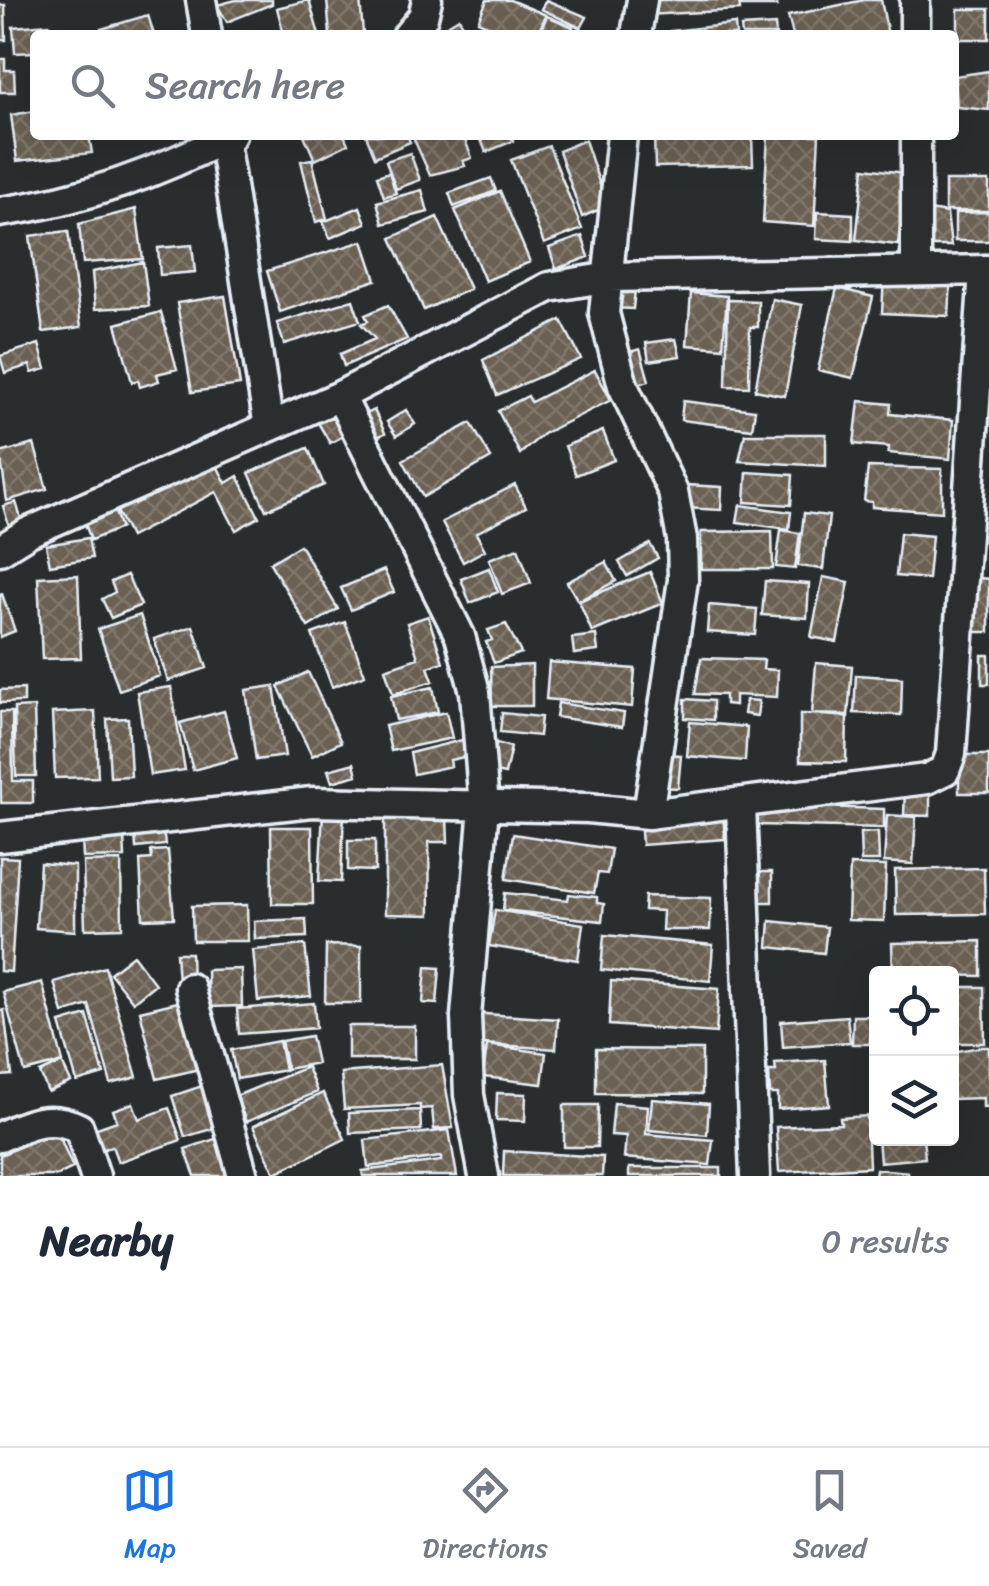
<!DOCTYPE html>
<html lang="en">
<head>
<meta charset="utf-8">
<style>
  :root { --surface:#fff; --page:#f6f6f7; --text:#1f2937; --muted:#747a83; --line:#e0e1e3; --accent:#1a73e8 }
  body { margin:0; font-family:Sriracha,sans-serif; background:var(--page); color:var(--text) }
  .controls { position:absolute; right:30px; bottom:30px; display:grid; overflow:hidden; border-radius:10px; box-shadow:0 10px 40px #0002 }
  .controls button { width:90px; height:90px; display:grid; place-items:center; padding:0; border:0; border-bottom:2px solid var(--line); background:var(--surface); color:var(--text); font:50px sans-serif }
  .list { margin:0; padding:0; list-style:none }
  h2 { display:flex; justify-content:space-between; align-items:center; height:130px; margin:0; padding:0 40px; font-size:42px }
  h2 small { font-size:32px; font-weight:400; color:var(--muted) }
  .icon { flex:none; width:55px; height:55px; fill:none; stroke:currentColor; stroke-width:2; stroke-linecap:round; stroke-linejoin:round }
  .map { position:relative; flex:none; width:989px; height:1176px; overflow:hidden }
  .search { position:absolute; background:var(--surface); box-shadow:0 10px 40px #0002; left:30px; right:30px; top:30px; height:110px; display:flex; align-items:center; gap:25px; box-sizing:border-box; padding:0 35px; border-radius:10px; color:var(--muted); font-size:38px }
  .sheet { height:270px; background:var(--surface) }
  nav { display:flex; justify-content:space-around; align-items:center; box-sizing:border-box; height:140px; border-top:2px solid var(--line); background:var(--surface); font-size:28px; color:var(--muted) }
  nav a { display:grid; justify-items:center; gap:5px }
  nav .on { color:var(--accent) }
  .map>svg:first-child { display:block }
</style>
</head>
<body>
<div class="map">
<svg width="989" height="1176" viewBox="0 0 989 1176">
  <defs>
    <pattern id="building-cross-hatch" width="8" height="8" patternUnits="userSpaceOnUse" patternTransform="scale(2.5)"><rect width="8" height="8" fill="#6b6052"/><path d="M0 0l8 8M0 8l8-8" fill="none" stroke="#80776c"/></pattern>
  </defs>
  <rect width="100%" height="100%" fill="#2a2d2e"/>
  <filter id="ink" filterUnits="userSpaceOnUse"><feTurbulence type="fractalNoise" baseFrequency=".01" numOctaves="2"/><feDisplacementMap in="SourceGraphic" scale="20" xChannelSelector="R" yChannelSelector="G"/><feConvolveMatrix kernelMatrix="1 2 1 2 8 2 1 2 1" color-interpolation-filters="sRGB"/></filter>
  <g filter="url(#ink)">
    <path fill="url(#building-cross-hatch)" stroke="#e8f1f8" stroke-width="2.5" d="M236,0H272V4L227,22L217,5Z
      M309,0L319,35H284L277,8Z
      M327,0H360L363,33L330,35Z
      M487,0H510L546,15L537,35H509L478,21Z
      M546,0L587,17L581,28L541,9Z
      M647,0H739L740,10L646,15Z
      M741,0H777V6H741Z
      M864,0H881L888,35H793L788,16Z
      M0,5H5L6,40H0Z
      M958,9H989V39H958Z
      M148,15L154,35H103L101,29Z
      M547,16L573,27L570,35L539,34Z
      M459,18L469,35H435L434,33Z
      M49,24V35H35V52L15,53L13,27Z
      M735,24L736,35H671L670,31Z
      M775,25L776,35H742L741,27Z
      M0,59H5V70H14L15,92H0Z
      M989,71V110L957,107L955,76Z
      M35,111V135H89L92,153L17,161L11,115Z
      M304,135H344L348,144L315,160Z
      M366,135H407L410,142L375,157Z
      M412,135H463L472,158L463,161L465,166L430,175Z
      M479,135H511L513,141L486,152Z
      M654,135H752L753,165L655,167Z
      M768,135H819L814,226L763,222Z
      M585,140L607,206L582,217L559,151Z
      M549,146L582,229L544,244L511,160Z
      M410,153L420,180L396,189L386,161Z
      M312,159L327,219L316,222L301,161Z
      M864,168L906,173L898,245L856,240Z
      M389,172L396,193L384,197L377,176Z
      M491,178L496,191L454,207L449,193Z
      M945,181H989V211H945Z
      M422,190L428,212L383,224L377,202Z
      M500,191L530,262L485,281L455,210Z
      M360,207L366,223L330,238L323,222Z
      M136,209L143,259L83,263L79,224Z
      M924,209L947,213L951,246H925Z
      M817,212L853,214V241L816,239Z
      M989,212V241H955V213Z
      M437,217L470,289L424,310L391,238Z
      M68,231L81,327L43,332L30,236Z
      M582,236L589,257L556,269L549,248Z
      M363,241L376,280L280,312L267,271Z
      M192,245L195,272L160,275L158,248Z
      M143,262L149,306L95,309L92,272Z
      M884,275L951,279L949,316L882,313Z
      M837,288L873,297L853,378L818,370Z
      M613,289L635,290L633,309L611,308Z
      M691,293L727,296L723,348L687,345Z
      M225,296L240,385L192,392L177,303Z
      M772,299L802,305L785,396L755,390Z
      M353,300L360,321L284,344L277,323Z
      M728,300L758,301V327H750L749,387L726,386Z
      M388,305L407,339L344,366L340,354L375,339L361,324L368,321L365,315Z
      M161,312L177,369L157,374L159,381L140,387L138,380L132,382L116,324Z
      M561,320L581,359L497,395L483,360Z
      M676,339L680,356L649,361L646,343Z
      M39,344L46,369L32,373L30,365L5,373L0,356Z
      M640,349L649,381L635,385L626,353Z
      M595,370L611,400L543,434L520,454L498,411L528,396L531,402Z
      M683,401L755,410L752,429L681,420Z
      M859,401L891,404L890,414L953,420L950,459L888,453L889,447L854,444Z
      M374,410L385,433L371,440L359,417Z
      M406,410L415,424L396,436L387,422Z
      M332,413L345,435L330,443L317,421Z
      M471,423L491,458L423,497L403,460Z
      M603,431L614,460L576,475L565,446Z
      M745,434H826V466L739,461Z
      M34,444L47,489L7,501L0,453Z
      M308,448L324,485L266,510L249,473Z
      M212,456L226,483L238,476L259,517L236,530L216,492L130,537L115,507Z
      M868,467L942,469V512L872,507V502L864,501Z
      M747,472L793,475L791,505L745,502Z
      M515,485L526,507L476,533L485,550L463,562L442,522Z
      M686,485L722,487L721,510L685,508Z
      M16,502L22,522L9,526L3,506Z
      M740,505L791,512L789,529L737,522Z
      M115,512L121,528L91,540L85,524Z
      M804,513L829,516L823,569L798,566Z
      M781,530L800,533L795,569L776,567Z
      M772,531L773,569H701V532Z
      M900,533L932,536L928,579L896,576Z
      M88,538L92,558L50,565L46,545Z
      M650,544L658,558L627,576L619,562Z
      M300,545L338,609L308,627L270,563Z
      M518,548L531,583L502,594L489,559Z
      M606,562L616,581L578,601L567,582Z
      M489,568L498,592L470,603L461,579Z
      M384,570L394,592L351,610L341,588Z
      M650,572L663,603L592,632L579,601Z
      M78,575L81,658L42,659L38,577Z
      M127,575L141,605L111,618L102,599L115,592L111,582Z
      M823,577L849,582L837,642L811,637Z
      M978,578L989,579V632H975Z
      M765,581L809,584L807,618L762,615Z
      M2,594L15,631L0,637V595Z
      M709,605L757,609L755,635L707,632Z
      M140,615L160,676L119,690L98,629Z
      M428,616L443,662L428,667L433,681L393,694L385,669L418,658L407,623Z
      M345,622L365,675L332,687L312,634Z
      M506,624L521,653L494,663L486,642L492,640L488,630Z
      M193,626L207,668L168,681L154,639Z
      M596,635L598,651L574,654L572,638Z
      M982,655H989V684H982Z
      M701,658L764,660L763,669L778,670L777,697L735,695V705L725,704V695L695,694Z
      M549,662L635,669L632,707L546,699Z
      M816,663L852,666L848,717L812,714Z
      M532,665V706H492L491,667Z
      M308,672L341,742L312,756L278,686Z
      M856,675L902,678L901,715L854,713Z
      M274,686L285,756L256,760L246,690Z
      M171,687L185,770L150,775L137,692Z
      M433,687L438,712L396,720L391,696Z
      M24,689V702L0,703V690Z
      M685,699L713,701V720L685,718Z
      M746,700L759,701L757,716L744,714Z
      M558,703L624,713L622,727L556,717Z
      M34,707L36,776H16L14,708Z
      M95,711L98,777L55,778L52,713Z
      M224,711L237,758L193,770L180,723Z
      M0,712H12L13,781H33V803H1Z
      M446,712L452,738L391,751L385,726Z
      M502,713L541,717L539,736L500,732Z
      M800,714L847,715L846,762L800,761Z
      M128,718L131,776L110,777L107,719Z
      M690,722L747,727L745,761L687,756Z
      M466,739L469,756L450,760L451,766L414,774L410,753Z
      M496,743L511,747L505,774L490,771Z
      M663,754L681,755L678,788L660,787Z
      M959,755H989V793H959Z
      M354,763L357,775L332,782L328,770Z
      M905,790L930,791V816L904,815Z
      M757,805L884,809V828L757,825Z
      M323,812L344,813L341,882L319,881Z
      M723,813L725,839L642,845L640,818Z
      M887,815L916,817L913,864L884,862Z
      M385,818H447L448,842H429L430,915L385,914Z
      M271,827H312L313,904H272Z
      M163,829L165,845L136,848L135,831Z
      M878,832L879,861H861L860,833Z
      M513,834L611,849L607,874L598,873L594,893L506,879Z
      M124,836L125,857L83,858L82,837Z
      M348,840H375V871L348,870Z
      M168,850L174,918L143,919L140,860L152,859L151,851Z
      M0,857L18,858L11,972L0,971Z
      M121,861L122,928L85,929L83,862Z
      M40,863L75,866V931L36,928Z
      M850,865L886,866L884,921L848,920Z
      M984,868L985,914L896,915L895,870Z
      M751,872H772V902H752Z
      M505,893L568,900L569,894L597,897V903L604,904L602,921L503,910Z
      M645,896L711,898L710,930H662L663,911L644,910Z
      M247,905L248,941H193L192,906Z
      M495,910L583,924L578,960L489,946Z
      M306,919L307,937L255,939L254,921Z
      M770,921L827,927L824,953L768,947Z
      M604,935L713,945L710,981L601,970Z
      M981,941V976L893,974L892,943Z
      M305,945L311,996L258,1001L253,950Z
      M326,945L361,946V1003H325Z
      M176,953H191L192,981L178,982Z
      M133,955L155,984L133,1002L110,973Z
      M105,967L137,1077L111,1084L89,1005L63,1013L54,982Z
      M426,967L440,968L437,1004L423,1003Z
      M241,969L242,1006L208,1007L207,970Z
      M611,981L719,989L716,1033L609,1025Z
      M42,982L63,1062L25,1072L3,992Z
      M952,987H984L985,1043H952Z
      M186,1000L203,1068L157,1079L140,1011Z
      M314,1003L316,1028L239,1034L237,1009Z
      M4,1010L12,1075L0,1076V1011Z
      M471,1013L558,1019L556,1049L469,1043Z
      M87,1015L104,1074L77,1082L60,1023Z
      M847,1016L850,1042L783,1047L781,1021Z
      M853,1016H871L870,1044H852Z
      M348,1026H415V1059H348Z
      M311,1036L317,1063L287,1069L281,1041Z
      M279,1041L285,1070L237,1079L231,1050Z
      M487,1045L546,1053L542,1084L483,1077Z
      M980,1047H989V1107H983V1098L952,1099V1052Z
      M596,1049L702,1050V1094L596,1093Z
      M825,1060L829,1105L778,1109V1094H770L769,1071H776L775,1063Z
      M62,1063L71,1082L48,1092L40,1073Z
      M442,1065L453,1128L434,1129L432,1108L420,1109V1105L344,1109L341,1073Z
      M307,1067L317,1092L246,1122L236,1096Z
      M205,1085L218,1127L185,1137L172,1096Z
      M323,1093L345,1139L275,1173L253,1126Z
      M497,1093L526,1094L525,1121L496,1120Z
      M652,1099L709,1104L707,1135L649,1130Z
      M133,1103L139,1119L169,1108L181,1140L118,1162L112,1146L102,1150L94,1129L117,1121L113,1110Z
      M614,1103L648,1106L646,1134L713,1140L710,1165L624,1158L626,1136L611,1135Z
      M564,1105H598L597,1147H564Z
      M420,1110L421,1130L350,1133L349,1113Z
      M867,1116L869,1167L779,1172L776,1127L841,1124L840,1118Z
      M449,1130L457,1176H363L362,1171L441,1161V1157L368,1167L365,1140Z
      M57,1131L73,1168L56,1176H0V1155Z
      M218,1138L231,1176H195L185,1149Z
      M878,1138H923L925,1158L880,1162Z
      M504,1151L603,1157L602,1176H503Z
      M629,1168H721V1176H629Z
      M876,1169L908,1172V1176H875Z"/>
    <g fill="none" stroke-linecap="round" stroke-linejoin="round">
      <defs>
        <path id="minor" d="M201,0L207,35
          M915,0V35
          M408,35L423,17L427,0
          M636,35L642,0
          M223,135L269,427
          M622,135L604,313L623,386L673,492L682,539L683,580L648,814
          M916,135V270
          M0,212C84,200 157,173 231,135
          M340,396L460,636L475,692L484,807L466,1016L469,1095L484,1176
          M0,550L29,532L340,396L549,287L610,277L989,270
          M741,805L755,1176
          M0,837L312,802L588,808L648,814L927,779L945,770L951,754L984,270
          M190,988L243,1176
          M0,1137C28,1123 50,1114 79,1128L95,1176"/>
      </defs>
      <use href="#minor" stroke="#e8f1f8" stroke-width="35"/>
      <use href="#minor" stroke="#2a2d2e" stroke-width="28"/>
    </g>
  </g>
</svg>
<div class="controls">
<button><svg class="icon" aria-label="locate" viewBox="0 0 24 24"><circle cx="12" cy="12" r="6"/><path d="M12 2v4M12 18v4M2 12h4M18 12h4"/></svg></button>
<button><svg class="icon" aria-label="layers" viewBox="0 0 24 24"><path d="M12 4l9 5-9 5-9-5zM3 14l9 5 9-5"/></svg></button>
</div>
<div class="search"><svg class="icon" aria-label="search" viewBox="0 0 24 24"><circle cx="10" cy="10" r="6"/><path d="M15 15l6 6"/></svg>Search here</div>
</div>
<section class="sheet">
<h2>Nearby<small>0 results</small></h2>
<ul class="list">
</ul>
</section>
<nav>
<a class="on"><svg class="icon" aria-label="map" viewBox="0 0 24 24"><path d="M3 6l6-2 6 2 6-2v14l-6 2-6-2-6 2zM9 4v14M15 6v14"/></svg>Map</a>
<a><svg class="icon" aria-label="directions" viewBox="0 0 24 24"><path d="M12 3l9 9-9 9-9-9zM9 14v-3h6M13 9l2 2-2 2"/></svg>Directions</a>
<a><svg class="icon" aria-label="saved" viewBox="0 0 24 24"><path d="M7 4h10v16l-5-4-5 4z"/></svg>Saved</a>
</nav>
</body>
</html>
